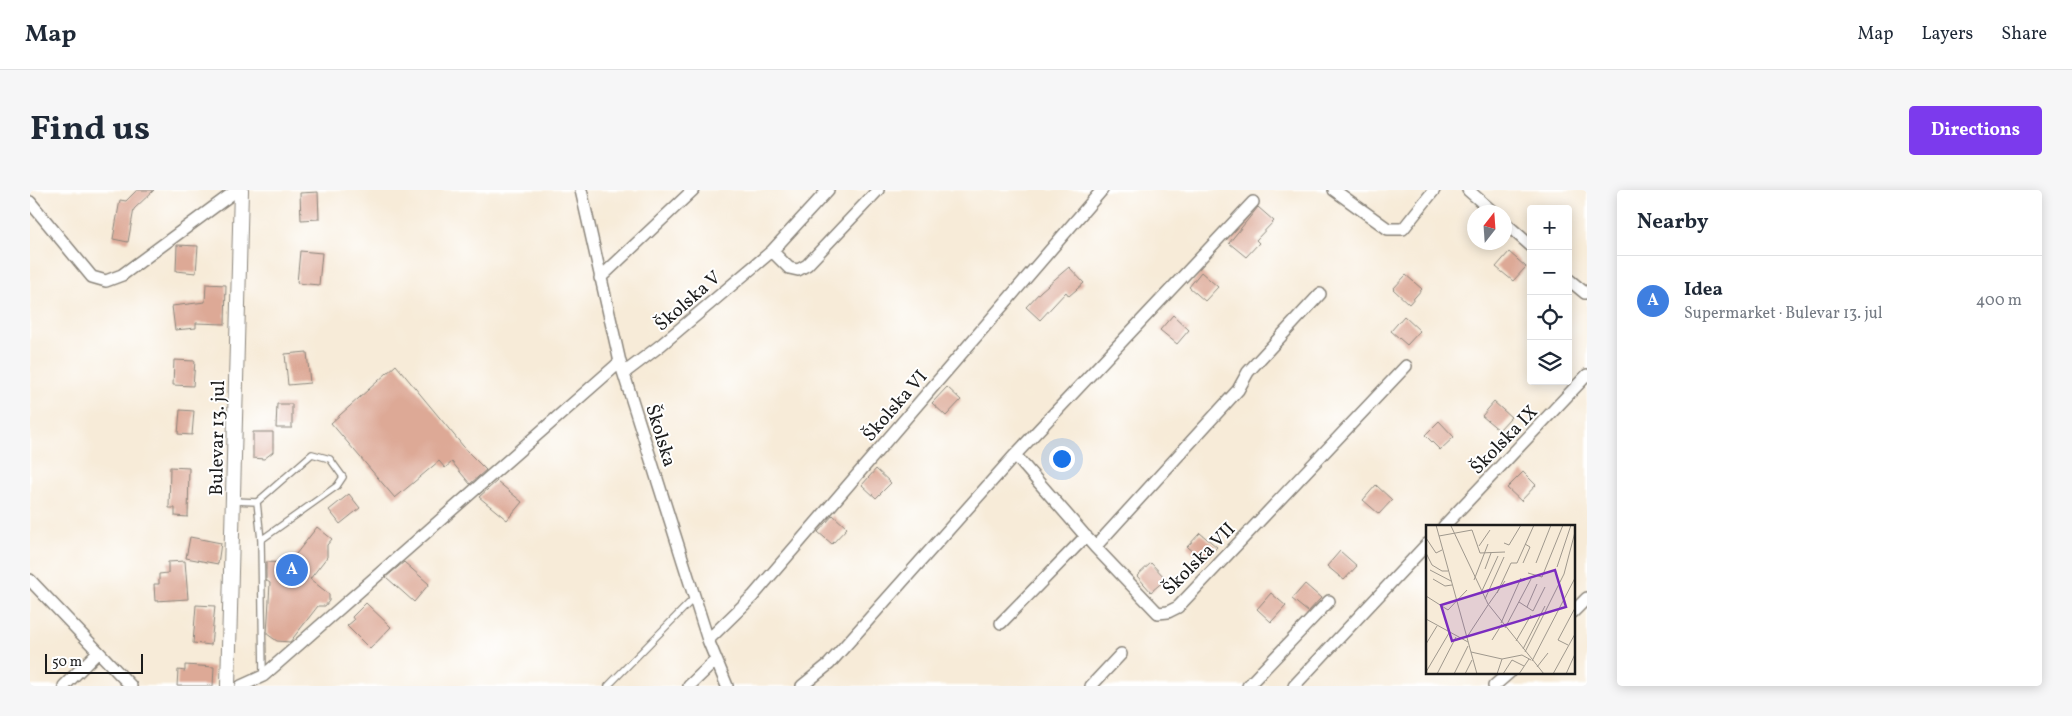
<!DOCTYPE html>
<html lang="en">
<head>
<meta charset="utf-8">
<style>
  :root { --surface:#fff; --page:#f6f6f7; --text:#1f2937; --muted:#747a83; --line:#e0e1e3; --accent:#7c3aed }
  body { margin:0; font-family:Vollkorn,serif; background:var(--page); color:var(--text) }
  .controls { position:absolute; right:15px; top:15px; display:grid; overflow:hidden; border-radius:5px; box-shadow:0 2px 12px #0003 }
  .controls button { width:45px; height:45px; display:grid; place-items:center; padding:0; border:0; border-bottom:1px solid var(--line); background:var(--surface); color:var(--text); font:25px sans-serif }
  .compass { position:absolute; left:1437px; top:15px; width:45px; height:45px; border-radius:50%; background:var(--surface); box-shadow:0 2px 12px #0003; rotate:17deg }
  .scale { position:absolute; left:15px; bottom:12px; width:98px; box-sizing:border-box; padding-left:5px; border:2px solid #1c1c1c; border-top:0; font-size:14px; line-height:18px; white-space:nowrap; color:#1c1c1c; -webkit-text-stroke:4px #fff; paint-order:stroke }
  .you { position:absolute; left:1031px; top:268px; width:18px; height:18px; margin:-12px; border:4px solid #fff; border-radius:50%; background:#1a73e8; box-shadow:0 0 0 8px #1a73e833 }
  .badge { display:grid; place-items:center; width:32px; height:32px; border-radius:50%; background:var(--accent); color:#fff; font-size:16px; font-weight:700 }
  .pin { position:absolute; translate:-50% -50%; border:2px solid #fff; box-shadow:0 1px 5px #0006 }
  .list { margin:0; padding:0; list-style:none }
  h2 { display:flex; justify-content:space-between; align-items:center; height:65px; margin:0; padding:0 20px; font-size:21px }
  h2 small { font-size:16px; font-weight:400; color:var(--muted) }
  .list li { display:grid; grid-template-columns:32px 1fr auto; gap:15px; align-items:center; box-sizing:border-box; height:90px; padding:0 20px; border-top:1px solid var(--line) }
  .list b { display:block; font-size:19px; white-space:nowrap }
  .list p { margin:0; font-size:16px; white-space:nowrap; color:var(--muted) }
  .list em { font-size:16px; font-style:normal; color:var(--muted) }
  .icon { flex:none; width:28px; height:28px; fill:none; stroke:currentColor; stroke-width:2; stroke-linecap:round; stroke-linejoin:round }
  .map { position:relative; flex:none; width:1557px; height:496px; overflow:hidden; border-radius:5px }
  header { display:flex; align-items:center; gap:30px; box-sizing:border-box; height:70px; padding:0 25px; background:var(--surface); border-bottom:1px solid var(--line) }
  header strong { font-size:24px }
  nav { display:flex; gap:28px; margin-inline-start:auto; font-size:18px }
  .intro { display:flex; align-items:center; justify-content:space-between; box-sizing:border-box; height:120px; padding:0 30px }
  h1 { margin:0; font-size:35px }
  .button { padding:12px 22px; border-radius:5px; background:var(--accent); color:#fff; font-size:18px; font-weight:700 }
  main { display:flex; gap:30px; padding:0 30px }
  aside { flex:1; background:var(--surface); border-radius:5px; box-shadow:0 2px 12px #0003 }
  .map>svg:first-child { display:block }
</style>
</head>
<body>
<header>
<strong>Map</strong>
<nav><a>Map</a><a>Layers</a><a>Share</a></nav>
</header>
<div class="intro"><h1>Find us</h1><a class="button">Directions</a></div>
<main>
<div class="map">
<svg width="1557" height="496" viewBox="0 0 1557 496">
  <rect width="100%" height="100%" fill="#fff"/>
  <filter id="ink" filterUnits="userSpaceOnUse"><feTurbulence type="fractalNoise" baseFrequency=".02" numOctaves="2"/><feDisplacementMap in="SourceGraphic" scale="10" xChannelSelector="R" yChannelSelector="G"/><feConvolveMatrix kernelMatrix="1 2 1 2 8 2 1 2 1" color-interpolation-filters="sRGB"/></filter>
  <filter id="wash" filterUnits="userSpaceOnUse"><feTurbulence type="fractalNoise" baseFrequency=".0096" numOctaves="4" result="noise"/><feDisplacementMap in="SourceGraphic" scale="20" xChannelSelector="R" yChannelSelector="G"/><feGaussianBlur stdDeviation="1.12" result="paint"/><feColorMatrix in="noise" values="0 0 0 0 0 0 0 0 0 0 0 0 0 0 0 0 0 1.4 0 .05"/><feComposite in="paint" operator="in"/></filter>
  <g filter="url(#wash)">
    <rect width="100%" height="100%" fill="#f7ebd8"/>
    <g id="blocks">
      <path fill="#dda996" d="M107,0H124L104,19L98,52L83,49L90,10L96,11Z
        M288,2L289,29L271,30L270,3Z
        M1228,17L1244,31L1226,50L1229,53L1216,67L1199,53Z
        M147,55L168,56L166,83L146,81Z
        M270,61L292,63L289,95L267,93Z
        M1479,62L1496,77L1483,91L1466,77Z
        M1039,77L1054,93L1039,106L1036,102L1010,130L996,117L1011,101Z
        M1171,82L1188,97L1175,111L1159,97Z
        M1376,85L1392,99L1379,114L1363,99Z
        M176,94L196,95L195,134L166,133V138L145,140L142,116L175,112Z
        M1143,125L1159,140L1147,154L1130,140Z
        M1374,126L1390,141L1377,155L1361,141Z
        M277,162L280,193L258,195L255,164Z
        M144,170L165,171L163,196L143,195Z
        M366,175L438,262L456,280L440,294L422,272L415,278L409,271L365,308L301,233Z
        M917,197L931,210L916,226L902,213Z
        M1464,212L1481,227L1469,240L1452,226Z
        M247,214H262V238H246Z
        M150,220L164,221L162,245L148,244Z
        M1409,231L1424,247L1410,260L1395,245Z
        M223,242H243V262L234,269L223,268Z
        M140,277L159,278L158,327L145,326V318H139Z
        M846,279L861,293L846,308L832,295Z
        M1493,282L1506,295L1491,311L1477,298Z
        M467,291L492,312L477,330L449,307Z
        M1346,295L1362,310L1349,324L1333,310Z
        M319,304L330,318L310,334L299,320Z
        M803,325L817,338L802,354L788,342Z
        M287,337L302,349L297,355V367L280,389L299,404V411L295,416H288L260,452L247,451L237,444L240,393L236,390V372L259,373Z
        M1170,343L1187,357L1174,372L1157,357Z
        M160,347L191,353L188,374L156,368Z
        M1310,361L1327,376L1314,390L1297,376Z
        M155,371L158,409L125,411L124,394H129V384L138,383V372Z
        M374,372L399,394L384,412L356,387Z
        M1121,373L1136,389L1121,402L1107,386Z
        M1275,394L1291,408L1278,422L1262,409Z
        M1241,403L1256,416L1241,432L1227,419Z
        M336,413L361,437L340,459L317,436L324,430L322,427Z
        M166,415L185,416L181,455L163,453Z
        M155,475L184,477L183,496H147L148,480L155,481Z"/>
    </g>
  </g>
  <g filter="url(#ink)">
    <use href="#blocks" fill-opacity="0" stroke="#8a847a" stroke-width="1"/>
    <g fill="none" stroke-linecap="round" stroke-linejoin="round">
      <defs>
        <path id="service" d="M203,311L227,312L231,350L233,486
          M227,312L282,264L300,269L313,287L307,296L231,350
          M578,496L664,408"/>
        <path id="minor" d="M551,0L590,172L678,450L697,496
          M1304,0L1358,39H1373L1404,0
          M1438,0L1463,22
          M0,12L62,87L76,91L92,85L207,0
          M1474,32L1501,56
          M742,61L798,0
          M570,88L663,0
          M1538,89L1555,103
          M594,183L631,155L742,61L759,78L768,80L777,75L848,0
          M985,265L1065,357L1128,423L1138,422L1148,417L1376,176
          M1414,336L1557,185
          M1065,357L1208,200L1218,182L1290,104
          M0,390L101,496
          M1543,422L1557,408
          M971,433L1056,346
          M678,450L723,406L1072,0
          M34,496L68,462
          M211,496L233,486L590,172
          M659,496L686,470
          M772,496L799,474L985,265L1223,12
          M1061,496L1091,464
          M1218,496L1299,411
          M1264,496L1397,354
          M1464,496L1480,482"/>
        <path id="tertiary" d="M198,496L211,0"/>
      </defs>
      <use href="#service" stroke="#8a847a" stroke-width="8"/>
      <use href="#minor" stroke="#8a847a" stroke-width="14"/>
      <use href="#tertiary" stroke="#8a847a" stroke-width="16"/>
      <use href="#service" stroke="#fff" stroke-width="5.5"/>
      <use href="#minor" stroke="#fff" stroke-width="11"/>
      <use href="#tertiary" stroke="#fff" stroke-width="14"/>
    </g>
  </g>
  <g text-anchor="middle" stroke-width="4" stroke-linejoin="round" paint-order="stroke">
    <g font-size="19" fill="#1c1c1c" stroke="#fff">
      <text transform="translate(657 110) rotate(-41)" y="7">Školska V</text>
      <text transform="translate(864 215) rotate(-49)" y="7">Školska VI</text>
      <text transform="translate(632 245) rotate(73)" y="7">Školska</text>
      <text transform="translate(186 248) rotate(-89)" y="7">Bulevar 13. jul</text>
      <text transform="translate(1473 249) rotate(-46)" y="7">Školska IX</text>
      <text transform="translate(1168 368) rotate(-45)" y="7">Školska VII</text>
    </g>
  </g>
  <g transform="translate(1396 335)">
    <rect width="149" height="149" fill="#f7ebd8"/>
    <path fill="none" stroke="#9f988d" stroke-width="1" d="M10,0L51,149M27,0H55M25,1L62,79L118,149M13,11L46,5L54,28L79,27M0,13L10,28L16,25M78,18L83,20L95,0M53,21L64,5M0,28L6,40L16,46H22M97,38L104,22L99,19M110,38L125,0M131,42L145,0M59,44L65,28M4,45L25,56M102,48L116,52L137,0M7,54L19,61L26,60M48,55L62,19M55,68L72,31M71,68L85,38H91L108,0M0,71L22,85L41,65M59,74L78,32M93,77L107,86L119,62M62,80L79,56M101,82L111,59M0,94L42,117M75,98L95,53M79,103L105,54M41,112L62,80M66,115L76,99M90,116L105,90M0,119L11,101M142,120L132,115L149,83M97,124L119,81M45,127L76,134L96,130L105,135M99,127L138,49L149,7M106,136L149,53M111,142L122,128M0,147L23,108M11,149L30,112M28,149L42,121M39,149L46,135M71,149L76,134M77,149L86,135L98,141M93,149L103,134M127,149L149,109M140,149L149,129"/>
    <path fill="#7b2cbf" fill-opacity="0.15" stroke="#7b2cbf" stroke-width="2.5" d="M129,45L140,82L26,116L15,80Z"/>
    <rect width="149" height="149" fill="none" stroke="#1c1c1c" stroke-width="2.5"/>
  </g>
</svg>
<div class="controls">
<button>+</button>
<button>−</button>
<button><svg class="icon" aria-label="locate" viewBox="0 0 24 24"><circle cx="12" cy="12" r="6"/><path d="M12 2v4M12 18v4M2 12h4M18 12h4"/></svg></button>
<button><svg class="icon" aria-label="layers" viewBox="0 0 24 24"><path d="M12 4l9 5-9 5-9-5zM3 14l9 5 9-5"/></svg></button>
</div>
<svg class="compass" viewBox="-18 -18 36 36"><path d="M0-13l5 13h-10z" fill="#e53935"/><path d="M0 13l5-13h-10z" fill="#747a83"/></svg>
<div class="scale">50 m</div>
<div class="you"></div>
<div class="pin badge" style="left:262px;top:380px;background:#3f7fe0">A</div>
</div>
<aside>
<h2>Nearby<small></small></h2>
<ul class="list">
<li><span class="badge" style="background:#3f7fe0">A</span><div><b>Idea</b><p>Supermarket · Bulevar 13. jul</p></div><em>400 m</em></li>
</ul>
</aside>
</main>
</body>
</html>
